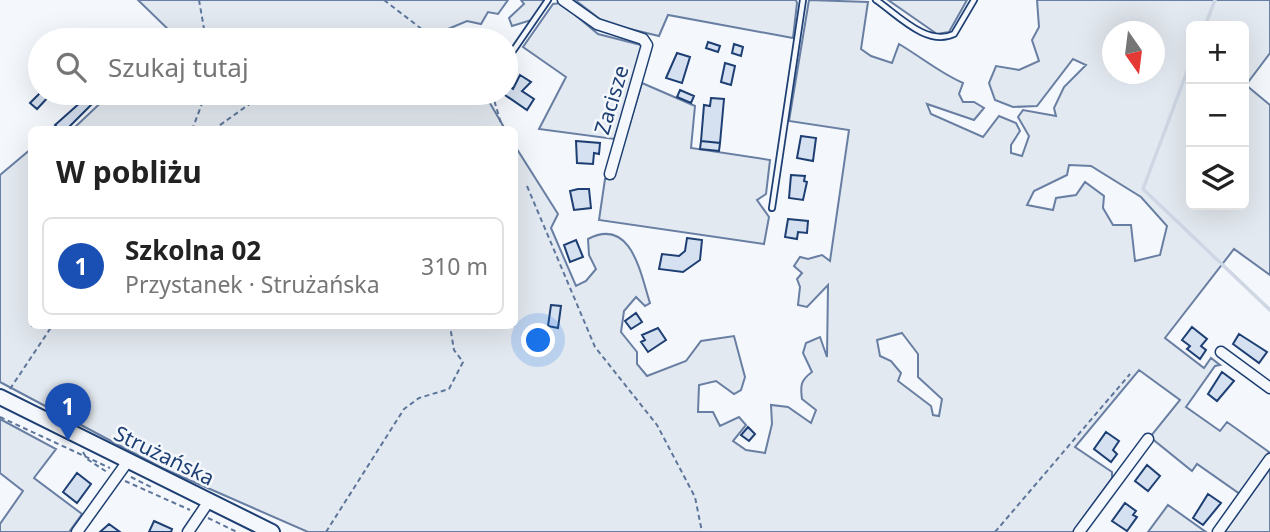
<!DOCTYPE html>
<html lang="pl">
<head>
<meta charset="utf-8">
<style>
  :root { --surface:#fff; --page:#f6f6f6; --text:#222; --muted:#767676; --line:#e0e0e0; --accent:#1a73e8 }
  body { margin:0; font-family:"Noto Sans",sans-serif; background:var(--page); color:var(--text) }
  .controls { position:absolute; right:21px; top:21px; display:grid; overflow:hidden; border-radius:10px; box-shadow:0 7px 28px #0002 }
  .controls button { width:63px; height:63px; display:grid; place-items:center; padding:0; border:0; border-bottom:2px solid var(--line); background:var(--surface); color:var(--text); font:35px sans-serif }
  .compass { position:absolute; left:1102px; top:21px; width:63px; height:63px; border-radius:50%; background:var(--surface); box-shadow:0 7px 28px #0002; rotate:166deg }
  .you { position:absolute; left:539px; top:341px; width:24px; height:24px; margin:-18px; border:5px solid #fff; border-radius:50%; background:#1a73e8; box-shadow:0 0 0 10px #1a73e833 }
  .badge { display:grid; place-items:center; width:46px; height:46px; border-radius:50%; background:var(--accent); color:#fff; font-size:23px; font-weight:700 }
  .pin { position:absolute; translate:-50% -58px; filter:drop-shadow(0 2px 4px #0008) }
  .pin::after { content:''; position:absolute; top:37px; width:24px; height:21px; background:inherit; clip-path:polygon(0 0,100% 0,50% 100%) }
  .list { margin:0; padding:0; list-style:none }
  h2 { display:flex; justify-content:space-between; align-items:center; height:91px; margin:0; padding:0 28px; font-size:30px }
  h2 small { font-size:23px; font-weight:400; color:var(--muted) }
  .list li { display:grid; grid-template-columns:46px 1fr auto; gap:21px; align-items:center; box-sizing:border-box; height:98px; margin:0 14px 14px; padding:0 14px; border:2px solid var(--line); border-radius:10px }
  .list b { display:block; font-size:26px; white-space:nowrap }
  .list p { margin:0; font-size:23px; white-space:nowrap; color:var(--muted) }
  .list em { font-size:23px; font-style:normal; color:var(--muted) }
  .icon { flex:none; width:38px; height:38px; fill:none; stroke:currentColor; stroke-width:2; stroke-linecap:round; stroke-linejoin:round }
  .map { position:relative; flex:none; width:1270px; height:532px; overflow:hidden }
  .search { position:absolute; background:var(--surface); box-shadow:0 7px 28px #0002; left:28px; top:28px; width:490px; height:77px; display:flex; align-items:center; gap:18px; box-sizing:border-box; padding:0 24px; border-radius:38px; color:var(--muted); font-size:26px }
  .panel { position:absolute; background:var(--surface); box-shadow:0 7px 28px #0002; left:28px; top:126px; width:490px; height:203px; border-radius:10px }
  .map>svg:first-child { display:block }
</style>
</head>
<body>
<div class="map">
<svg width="1270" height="532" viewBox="0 0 1270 532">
  <rect width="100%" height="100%" fill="#f4f7fb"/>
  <path fill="#e3e9f0" stroke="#687fa3" stroke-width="2" fill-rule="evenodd" d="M138,0H508L498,14L488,12L481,24L467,21L448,29V40H166L172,33Z
    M521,0H544L547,4L535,19L512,26L509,18L524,4Z
    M575,0H796L797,3L793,38L668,15L659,36L605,23Z
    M809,0L868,2L861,49L871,56L892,63L899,44C921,57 940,73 963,83L959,94L963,102H974L984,108L974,120L927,104L931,114L983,137L999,116L1016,123L1020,131L1011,145V153L1022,156L1029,136L1018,117L1023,110L1056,116L1054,108L1064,87L1086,65L1073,59L1037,106L1013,107L995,100L989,83L996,66L1019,70L1039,61L1032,40L1039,27L1037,0H1270V53L1246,85L1270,105V275L1234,249L1165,338L1204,368L1211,358L1220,365L1215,366L1186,407L1220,431L1227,422L1269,452L1240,494L1197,464L1192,471L1150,437L1180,400L1139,370L1075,447L1112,472V478L1073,532H308L162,468L0,382V175L31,149L32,326H514L515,146L558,214L551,228L576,286L586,281L596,269L589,255L588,239C632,216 641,276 650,303L645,306L636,297L624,311L621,332L637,352V364L647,376L686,361L701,341L734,336L745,377L741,390L734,394L716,381L699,385L698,412H713L720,426L739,417L746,425L733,441L746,450L765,453L772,424L771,405L788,407L811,423L816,410L802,399C800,385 801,380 812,372L803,353L806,343L820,337L827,357L828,285L807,307L798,305L800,287L797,279L802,273L794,266L800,257L808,259L822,255L830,261L849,130L789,121ZM1191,26H1244V205H1191ZM1112,32H1154V74H1112ZM1069,165L1091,166L1141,197L1167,226L1160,255L1135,261L1131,225H1113L1103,208L1104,196L1085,182L1076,195L1056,198L1053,210L1027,205L1034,191L1067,175ZM902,333L918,354V377L942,399L939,416L933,415L931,406L898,381L901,373L891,361L880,356L877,340Z
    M888,0H967L949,32L937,34Z
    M561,3L598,34L641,45L644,52L614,139L539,129L566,77L523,47L553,4Z
    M642,83L695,106L691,148L770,160L766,194L757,200L769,217L764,244L599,220L605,179H613Z
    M111,93H476L487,98L505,129H73Z
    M0,419L56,449L34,478L82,514L69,532H0V524L23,491L0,473Z
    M1270,467V532H1224Z
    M1168,505L1206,532H1148Z"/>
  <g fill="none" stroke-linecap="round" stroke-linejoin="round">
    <path stroke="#cfd7e4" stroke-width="3.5" d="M1205,26L1215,0
      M1191,61L1143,189L1270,310"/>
  </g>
  <path fill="#d5e0f0" stroke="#1d3f73" stroke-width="2" d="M708,42L720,46L718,52L706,48Z
    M734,44L743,47L741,56L732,53Z
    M677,53L690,57L682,83L666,78Z
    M725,63L735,66L731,85L721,82Z
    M520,75L531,82L522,91L534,99L527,110L502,93H506L508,85L513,89Z
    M680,90L694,96L691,103L677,97Z
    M40,93H52L37,109L30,103Z
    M91,93H103L66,130H60L55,125Z
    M711,98L724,99L720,143L701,141L704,105L710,106Z
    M801,136L816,138L813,161L797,158Z
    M576,141L600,143L599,154L594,153L593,164L577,163Z
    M701,141L720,143L719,151L700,149Z
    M791,175L805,176L804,181L807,182L803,200L789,198Z
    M578,189H589L591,208L574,210L570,191Z
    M788,219L808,221L807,233L798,232L797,239L785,237Z
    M687,238L702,240L700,260L683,272L659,269L662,254L679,256L685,251Z
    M576,240L583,257L570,262L564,245Z
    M551,305L561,306L558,328L548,326Z
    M636,313L642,322L631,329L625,321Z
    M1192,327L1207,339L1201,346L1206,350L1200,359L1187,349L1190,346L1182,340Z
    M658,328L666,340L648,352L641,342L645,340L642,335Z
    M1239,334L1267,352L1259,363L1233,344Z
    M1222,372L1234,381L1217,401L1208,394Z
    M748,427L755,434L749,441L741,435Z
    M1106,432L1119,441L1113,450L1117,454L1111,462L1094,449Z
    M1147,465L1160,476L1148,491L1135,481Z
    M77,473L91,484L77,503L63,492Z
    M1208,494L1221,503L1203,525L1193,518Z
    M1125,503L1136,511L1133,515L1137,517L1127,531L1112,521Z
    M154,521L172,529L171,532H149Z
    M109,524L120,532H100Z"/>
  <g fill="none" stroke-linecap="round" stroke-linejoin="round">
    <defs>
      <path id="lane" d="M876,0C898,15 927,47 954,34L974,0
        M506,61L548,0
        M772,208L803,0"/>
      <path id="street" d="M563,0L597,24L643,39L647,45L610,174
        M1221,352L1270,388
        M77,532L128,461
        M188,532L209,501
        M1079,532L1148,439
        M1218,532L1270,459"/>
      <path id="secondary" d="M0,397L272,532"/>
    </defs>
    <use href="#lane" stroke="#1d3f73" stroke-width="8"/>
    <use href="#street" stroke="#1d3f73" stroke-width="13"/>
    <use href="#secondary" stroke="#1d3f73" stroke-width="18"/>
    <path stroke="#5e769c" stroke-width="2" stroke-dasharray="5 3.5" stroke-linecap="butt" d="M199,0L206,40
      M384,0L432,37
      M384,40L432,37L436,40
      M492,93L503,130
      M192,130L206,93
      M213,130L265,93
      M527,186L595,347L657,425L695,497L702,532
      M10,389L52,326
      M0,417L110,468
      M83,452L87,459L107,472
      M131,477L151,487
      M125,481L190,510
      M208,518L237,532
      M326,532L404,409L419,398L449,389L463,362L454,350L450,326
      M995,532L1130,374"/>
    <use href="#lane" stroke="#f4f7fb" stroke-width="4.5"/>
    <use href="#street" stroke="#f4f7fb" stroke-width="10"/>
    <use href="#secondary" stroke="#f4f7fb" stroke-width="14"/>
  </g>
  <g text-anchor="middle" stroke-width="5" stroke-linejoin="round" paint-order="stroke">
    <g font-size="21" fill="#1d3f73" stroke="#f4f7fb">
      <text transform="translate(612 100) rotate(-73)" y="7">Zacisze</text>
      <text transform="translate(164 456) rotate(26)" y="7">Strużańska</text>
    </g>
  </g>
</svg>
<div class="controls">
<button>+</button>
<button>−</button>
<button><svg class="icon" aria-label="layers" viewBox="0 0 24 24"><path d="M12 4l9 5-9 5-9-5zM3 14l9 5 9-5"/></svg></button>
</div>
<svg class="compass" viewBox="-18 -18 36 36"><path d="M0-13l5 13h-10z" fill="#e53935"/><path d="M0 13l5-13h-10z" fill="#767676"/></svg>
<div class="you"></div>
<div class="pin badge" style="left:68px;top:441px;background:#1a4fb4">1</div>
<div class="search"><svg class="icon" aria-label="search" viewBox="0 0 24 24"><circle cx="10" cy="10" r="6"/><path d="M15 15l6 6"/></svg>Szukaj tutaj</div>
<section class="panel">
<h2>W pobliżu<small></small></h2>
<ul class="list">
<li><span class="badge" style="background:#1a4fb4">1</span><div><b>Szkolna 02</b><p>Przystanek · Strużańska</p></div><em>310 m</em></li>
</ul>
</section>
</div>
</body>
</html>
